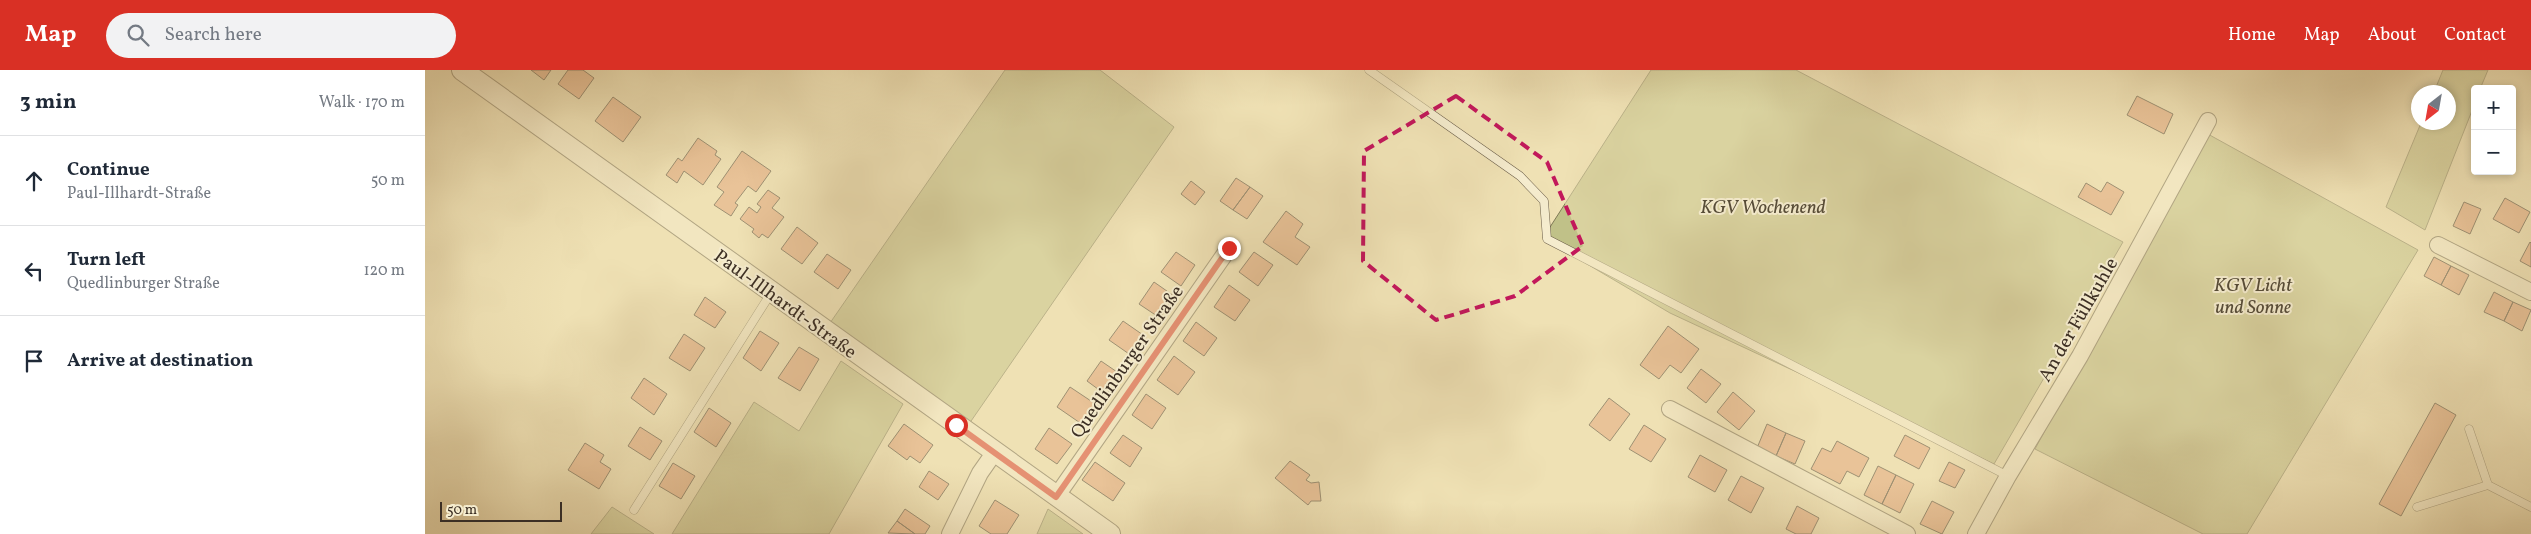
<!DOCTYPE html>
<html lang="en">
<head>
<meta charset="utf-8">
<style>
  :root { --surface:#fff; --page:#f2f2f3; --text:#1f2937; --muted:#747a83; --line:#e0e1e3; --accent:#d93025 }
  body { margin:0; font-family:Vollkorn,serif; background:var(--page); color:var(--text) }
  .controls { position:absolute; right:15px; top:15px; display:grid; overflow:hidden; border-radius:5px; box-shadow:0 2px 8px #0003 }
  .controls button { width:45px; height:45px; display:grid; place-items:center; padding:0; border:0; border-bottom:1px solid var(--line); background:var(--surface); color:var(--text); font:25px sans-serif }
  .compass { position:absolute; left:1986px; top:15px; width:45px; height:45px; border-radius:50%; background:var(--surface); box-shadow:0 2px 8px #0003; rotate:211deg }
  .scale { position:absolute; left:15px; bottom:12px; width:122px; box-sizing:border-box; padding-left:5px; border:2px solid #3c2f24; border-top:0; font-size:14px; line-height:18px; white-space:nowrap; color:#3c2f24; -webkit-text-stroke:4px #f5ecce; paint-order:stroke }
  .stop { position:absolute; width:15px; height:15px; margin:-11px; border:4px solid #d93025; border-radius:50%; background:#fff }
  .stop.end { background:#d93025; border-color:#fff; box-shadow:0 1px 5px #0008 }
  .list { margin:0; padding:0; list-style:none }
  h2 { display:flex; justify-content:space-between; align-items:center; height:65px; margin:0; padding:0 20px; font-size:21px }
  h2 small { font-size:16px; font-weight:400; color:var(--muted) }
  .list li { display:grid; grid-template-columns:32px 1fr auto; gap:15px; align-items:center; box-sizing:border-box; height:90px; padding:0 20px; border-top:1px solid var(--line) }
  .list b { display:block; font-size:19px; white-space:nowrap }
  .list p { margin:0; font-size:16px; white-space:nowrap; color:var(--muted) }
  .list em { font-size:16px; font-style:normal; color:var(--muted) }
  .icon { flex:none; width:28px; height:28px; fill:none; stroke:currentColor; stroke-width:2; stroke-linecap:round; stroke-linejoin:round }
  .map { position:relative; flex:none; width:2106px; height:464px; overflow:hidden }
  header { display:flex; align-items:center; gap:30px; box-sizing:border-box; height:70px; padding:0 25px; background:var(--accent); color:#fff }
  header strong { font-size:24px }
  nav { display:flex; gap:28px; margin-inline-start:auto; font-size:18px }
  .search { width:350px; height:45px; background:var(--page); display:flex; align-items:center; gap:12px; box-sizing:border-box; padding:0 18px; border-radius:28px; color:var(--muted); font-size:19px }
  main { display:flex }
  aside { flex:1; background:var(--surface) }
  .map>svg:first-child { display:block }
</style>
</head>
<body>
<header>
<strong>Map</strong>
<div class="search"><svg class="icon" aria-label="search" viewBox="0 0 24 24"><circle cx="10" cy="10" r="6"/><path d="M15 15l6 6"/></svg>Search here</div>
<nav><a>Home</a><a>Map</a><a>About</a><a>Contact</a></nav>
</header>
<main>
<aside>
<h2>3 min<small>Walk · 170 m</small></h2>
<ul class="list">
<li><svg class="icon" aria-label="ahead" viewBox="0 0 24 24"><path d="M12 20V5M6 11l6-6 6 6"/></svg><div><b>Continue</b><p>Paul-Illhardt-Straße</p></div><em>50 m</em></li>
<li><svg class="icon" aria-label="left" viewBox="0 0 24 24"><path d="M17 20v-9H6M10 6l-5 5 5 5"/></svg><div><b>Turn left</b><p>Quedlinburger Straße</p></div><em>120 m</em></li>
<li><svg class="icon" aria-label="arrive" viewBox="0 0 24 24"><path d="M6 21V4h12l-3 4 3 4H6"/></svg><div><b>Arrive at destination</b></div></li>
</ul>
</aside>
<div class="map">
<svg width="2106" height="464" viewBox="0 0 2106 464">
  <rect width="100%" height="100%" fill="#efe1b4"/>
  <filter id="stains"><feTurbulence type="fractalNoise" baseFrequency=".004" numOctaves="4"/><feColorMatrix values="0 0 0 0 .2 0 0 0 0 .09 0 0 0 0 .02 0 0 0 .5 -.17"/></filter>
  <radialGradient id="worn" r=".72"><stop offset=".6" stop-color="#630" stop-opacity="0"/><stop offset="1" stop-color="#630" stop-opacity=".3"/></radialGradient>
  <path fill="#c0c188" stroke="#7e7856" d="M580,0H675L749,57L544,354L405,253Z
    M1226,0H1371L1698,172L1569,394L1245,243L1118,168Z
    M2018,0H2063L2055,19H2050V33L2000,160L1961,137L1996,53L2024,52V22H2009Z
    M1781,63L1993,180L1822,464H1778L1610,379Z
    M416,291L478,334L404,464H247L329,332L374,361Z
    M187,437L229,464H166Z
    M623,439L658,464H612Z"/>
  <path fill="#e39d76" stroke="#3c2f24" d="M106,0H126L119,10Z
    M143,0H158L169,8L154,29L133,14Z
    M1712,26L1748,44L1739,64L1702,45Z
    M188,27L216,47L198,72L170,51Z
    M273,68L292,81L290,85L296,89L278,115L259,101L252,113L241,105L253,88L257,91Z
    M317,81L346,101L331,122L323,116L310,133L313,135L306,146L289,135L299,122L292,117Z
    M811,108L825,117L808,140L795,131Z
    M766,111L780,122L770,135L756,124Z
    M1682,112L1699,122L1686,145L1653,127L1661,113L1676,122Z
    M825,117L838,126L822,149L808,140Z
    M343,120L355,128L347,138L359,147L343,168L337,164L334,168L327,162L329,159L315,149L324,137L332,143L336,137L332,134Z
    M2080,128L2105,142L2094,163L2068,149Z
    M2039,132L2056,139L2045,164L2028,156Z
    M861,141L878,154L870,167L885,177L872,195L838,172Z
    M372,157L393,173L377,194L356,179Z
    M2105,172L2106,173V197L2095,191Z
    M751,182L770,195L756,216L736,202Z
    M829,182L848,195L833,216L814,202Z
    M402,184L426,200L413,219L389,202Z
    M2009,187L2026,196L2016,215L1999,206Z
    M2026,196L2044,205L2034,225L2016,215Z
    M729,212L749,226L735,248L714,234Z
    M804,215L825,230L810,251L789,237Z
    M2069,222L2088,232L2079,251L2059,242Z
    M280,227L301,242L290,258L269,245Z
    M2088,232L2106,240L2097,261L2079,251Z
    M698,251L721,267L707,286L684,270Z
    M771,252L792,268L779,286L758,271Z
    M1243,256L1274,279L1256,303L1245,295L1234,309L1215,295Z
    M335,261L354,273L336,301L318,288Z
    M259,264L280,278L265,301L244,288Z
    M374,277L394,289L375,321L353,308Z
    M749,286L770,302L753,325L732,310Z
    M676,291L695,304L681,325L662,311Z
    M1276,299L1296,314L1281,333L1262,318Z
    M219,308L242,324L229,345L206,328Z
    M645,317L675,337L661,357L632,337Z
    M1308,322L1330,341L1314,360L1292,342Z
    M721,324L741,338L727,359L707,345Z
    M1184,328L1205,344L1185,371L1164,355Z
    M2010,333L2031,345L1976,446L1954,434Z
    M284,338L306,353L291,377L269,362Z
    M479,354L508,375L495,393L485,386L482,390L463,376Z
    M1342,354L1361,363L1351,386L1332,378Z
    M1219,355L1241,369L1226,392L1204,379Z
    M215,357L237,371L225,390L203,376Z
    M624,358L647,374L632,394L610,379Z
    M1361,363L1380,371L1370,394L1351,386Z
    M698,365L717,378L705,397L685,383Z
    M1480,365L1505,378L1494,399L1469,386Z
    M1412,371L1444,388L1434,407L1422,401L1415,414L1386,399L1397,378L1406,382Z
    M160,373L179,385L175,392L186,399L174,419L143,400Z
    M1275,385L1302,400L1290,422L1263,407Z
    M865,391L885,405L881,410L886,413L894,412L896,431H886L883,435L850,408Z
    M670,392L700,413L688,431L657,410Z
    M1524,392L1540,400L1530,418L1514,411Z
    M248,393L270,406L256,429L234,416Z
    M1453,396L1471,405L1457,434L1439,425Z
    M504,401L524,414L513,430L494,417Z
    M1471,405L1489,414L1475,443L1457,434Z
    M1316,406L1339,418L1326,443L1303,430Z
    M570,430L594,445L582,464H566L554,456Z
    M1507,431L1529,442L1517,464L1495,454Z
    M1372,436L1394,448L1386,464H1371L1361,459Z
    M480,439L505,456L500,464H490L472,451Z
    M472,451L490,464L463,463Z"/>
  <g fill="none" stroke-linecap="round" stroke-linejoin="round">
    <defs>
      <path id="service" d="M944,0L1095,106L1119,131L1122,169L1583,406
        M2044,359L2063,415
        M1992,437L2063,415L2106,437
        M209,440L346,223"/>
      <path id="minor" d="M2013,175L2106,222
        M1245,339L1482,464
        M631,427L804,178
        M525,464L555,403L569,383
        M1551,464L1583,406L1655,286L1783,51"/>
      <path id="tertiary" d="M37,0L685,464"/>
    </defs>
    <use href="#service" stroke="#695c48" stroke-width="9"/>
    <use href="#minor" stroke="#695c48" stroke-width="18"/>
    <use href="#tertiary" stroke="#695c48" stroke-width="22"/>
    <use href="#service" stroke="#f5ecce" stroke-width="8"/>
    <use href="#minor" stroke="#f5ecce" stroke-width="16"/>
    <use href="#tertiary" stroke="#f5ecce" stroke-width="20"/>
  </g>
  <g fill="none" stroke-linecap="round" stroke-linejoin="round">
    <path stroke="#d93025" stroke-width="6" d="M531,355L631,427L804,178"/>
  </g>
  <path d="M0 0H2106V464H0ZM1031,26L1122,92L1158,176L1090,226L1011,250L938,191L939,81Z" fill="#efe1b4" fill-opacity=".55" fill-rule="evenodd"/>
  <path fill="none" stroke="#c2185b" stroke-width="4" stroke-dasharray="10 6" stroke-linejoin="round" d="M1031,26L1122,92L1158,176L1090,226L1011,250L938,191L939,81Z"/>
  <g text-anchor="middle" stroke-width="4" stroke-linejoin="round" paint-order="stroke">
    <g font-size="19" font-style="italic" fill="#564c38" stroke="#f5ecce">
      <text x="1338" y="143">KGV Wochenend</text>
      <text x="1828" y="221">KGV Licht<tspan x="1828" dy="22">und Sonne</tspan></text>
    </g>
    <g font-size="19" fill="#3c2f24" stroke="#f5ecce">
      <text transform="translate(361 233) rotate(36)" y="7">Paul-Illhardt-Straße</text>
      <text transform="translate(1652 249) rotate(-60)" y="7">An der Füllkuhle</text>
      <text transform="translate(701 291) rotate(-55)" y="7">Quedlinburger Straße</text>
    </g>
  </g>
  <rect width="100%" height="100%" filter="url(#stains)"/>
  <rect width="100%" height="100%" fill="url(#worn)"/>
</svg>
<div class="controls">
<button>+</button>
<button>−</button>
</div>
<svg class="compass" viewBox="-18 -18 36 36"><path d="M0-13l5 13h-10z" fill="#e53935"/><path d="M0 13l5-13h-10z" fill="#747a83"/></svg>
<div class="scale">50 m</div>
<div class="stop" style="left:531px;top:355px"></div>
<div class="stop end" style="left:804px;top:178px"></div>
</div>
</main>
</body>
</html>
